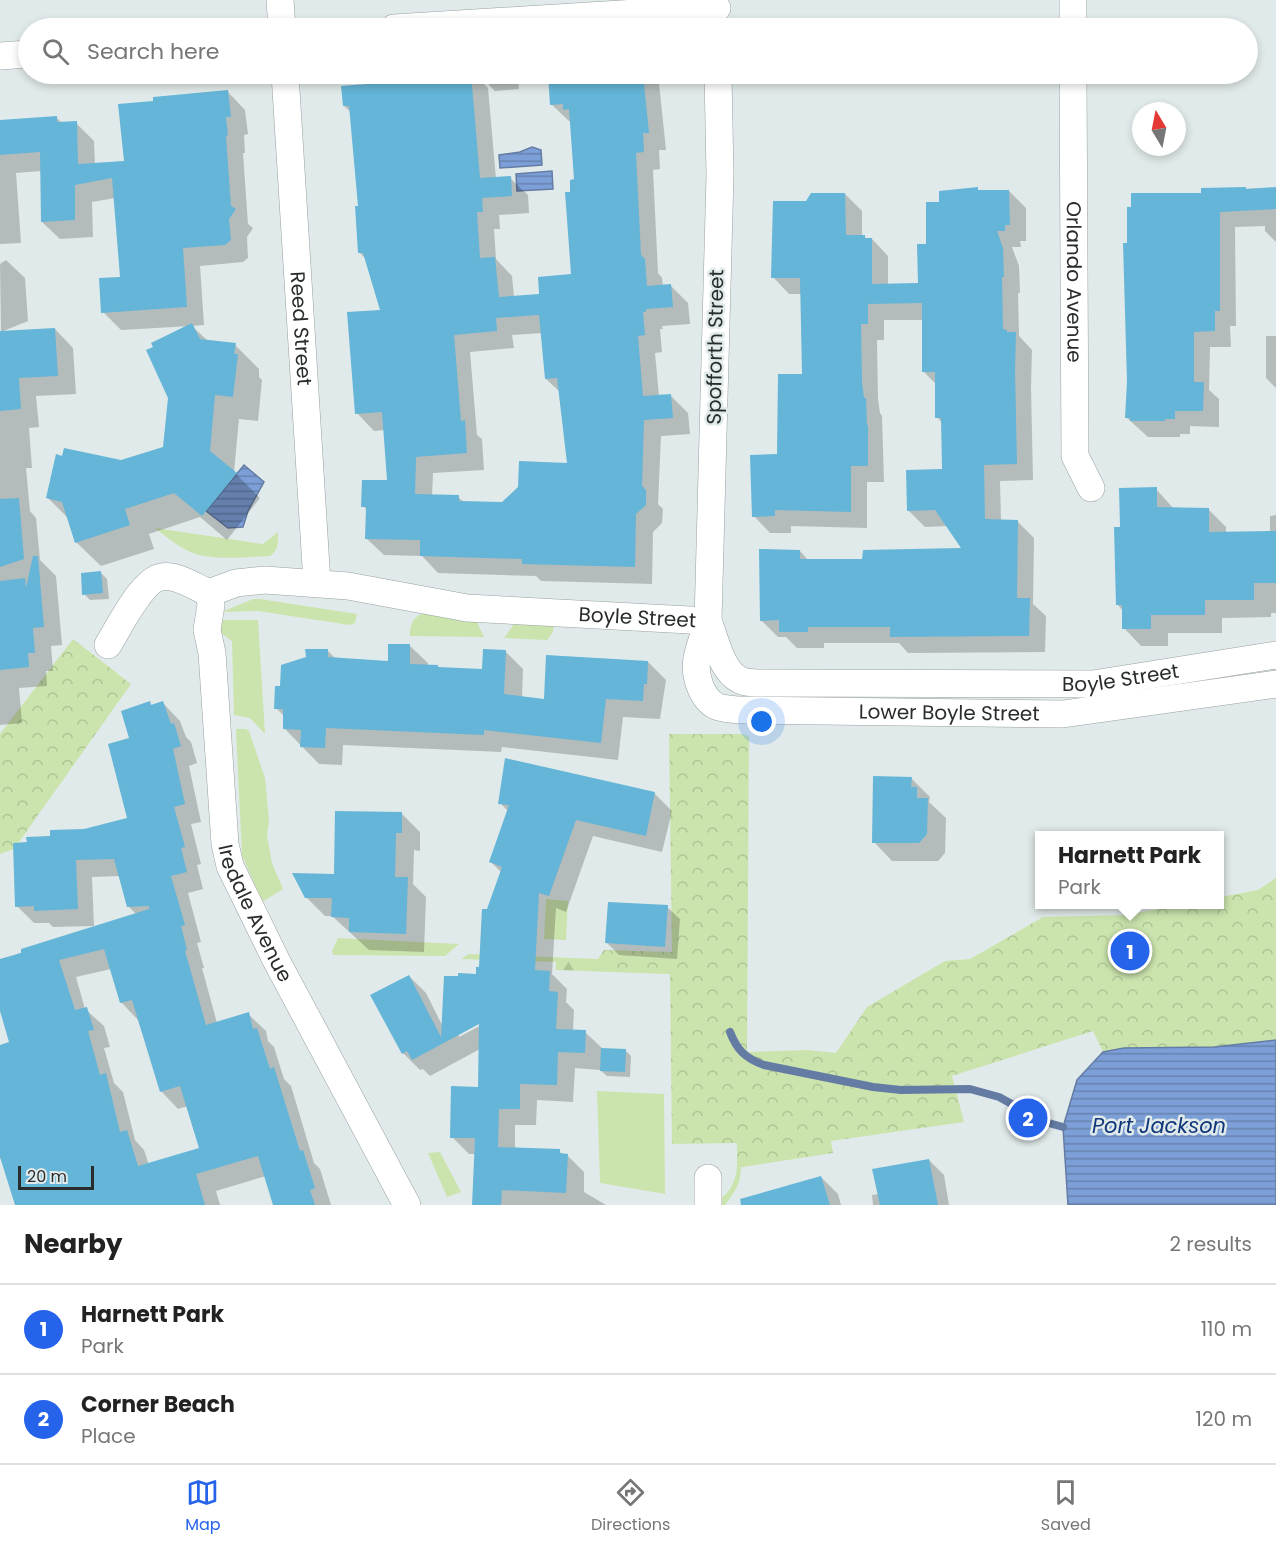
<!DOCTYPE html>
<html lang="en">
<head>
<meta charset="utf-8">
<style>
  :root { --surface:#fff; --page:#f2f2f2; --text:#222; --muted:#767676; --line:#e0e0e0; --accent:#2563eb }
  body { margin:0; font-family:Poppins,sans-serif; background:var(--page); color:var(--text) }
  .compass { position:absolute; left:1132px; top:102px; width:54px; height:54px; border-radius:50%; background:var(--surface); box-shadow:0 3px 9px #0003; rotate:350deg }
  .scale { position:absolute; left:18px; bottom:15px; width:76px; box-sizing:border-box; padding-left:6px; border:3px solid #292c2c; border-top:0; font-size:16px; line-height:21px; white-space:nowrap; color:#292c2c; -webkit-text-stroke:4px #e1eaea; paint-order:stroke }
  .you { position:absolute; left:762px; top:722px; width:21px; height:21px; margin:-15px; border:4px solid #fff; border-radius:50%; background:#1a73e8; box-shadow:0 0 0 9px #1a73e833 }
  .badge { display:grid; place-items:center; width:39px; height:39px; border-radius:50%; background:var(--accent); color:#fff; font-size:20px; font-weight:700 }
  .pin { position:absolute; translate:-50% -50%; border:3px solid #fff; box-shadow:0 2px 6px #0006 }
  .popup { position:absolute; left:1035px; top:831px; width:189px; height:78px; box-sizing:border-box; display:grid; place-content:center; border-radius:0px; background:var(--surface); filter:drop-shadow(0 2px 4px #0005); font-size:20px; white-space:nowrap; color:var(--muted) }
  .popup b { font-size:22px; color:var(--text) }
  .popup::after { content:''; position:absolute; left:50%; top:100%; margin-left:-12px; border:12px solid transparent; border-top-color:var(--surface) }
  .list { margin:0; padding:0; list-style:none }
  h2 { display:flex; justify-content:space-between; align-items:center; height:78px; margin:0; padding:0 24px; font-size:26px }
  h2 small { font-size:20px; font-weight:400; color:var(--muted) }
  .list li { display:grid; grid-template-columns:39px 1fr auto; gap:18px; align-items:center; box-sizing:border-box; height:90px; padding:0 24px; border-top:2px solid var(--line) }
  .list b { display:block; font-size:22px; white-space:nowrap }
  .list p { margin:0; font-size:20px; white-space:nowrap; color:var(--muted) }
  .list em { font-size:20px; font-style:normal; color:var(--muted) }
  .icon { flex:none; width:33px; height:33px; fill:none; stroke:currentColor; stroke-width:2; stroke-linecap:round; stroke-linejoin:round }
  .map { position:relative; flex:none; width:1276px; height:1205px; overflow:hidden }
  .search { position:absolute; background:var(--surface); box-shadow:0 3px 9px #0003; left:18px; right:18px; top:18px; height:66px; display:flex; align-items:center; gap:15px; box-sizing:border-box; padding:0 21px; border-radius:33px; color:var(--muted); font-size:22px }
  .sheet { height:258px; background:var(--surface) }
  nav { display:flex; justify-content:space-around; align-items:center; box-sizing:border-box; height:84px; border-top:2px solid var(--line); background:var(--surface); font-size:16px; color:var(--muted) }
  nav a { display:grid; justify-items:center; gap:3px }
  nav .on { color:var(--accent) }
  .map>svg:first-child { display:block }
</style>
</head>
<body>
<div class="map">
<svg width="1276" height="1205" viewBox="0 0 1276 1205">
  <defs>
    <pattern id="forest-firs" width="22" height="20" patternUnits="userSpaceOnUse" patternTransform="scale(1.5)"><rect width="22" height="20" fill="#cbe4ad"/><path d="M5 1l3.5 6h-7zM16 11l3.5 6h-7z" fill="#aec495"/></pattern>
    <pattern id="park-crowns" width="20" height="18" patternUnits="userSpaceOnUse" patternTransform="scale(1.5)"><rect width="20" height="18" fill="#cbe4ad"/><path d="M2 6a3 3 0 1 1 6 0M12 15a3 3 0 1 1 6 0" fill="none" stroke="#aec495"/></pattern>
    <pattern id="water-rules" width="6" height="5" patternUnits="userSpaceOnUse" patternTransform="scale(1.5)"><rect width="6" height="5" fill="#7d9fd8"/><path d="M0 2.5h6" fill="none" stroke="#6682af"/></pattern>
  </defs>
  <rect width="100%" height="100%" fill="#e1eaea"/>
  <path fill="#cbe4ad" d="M155,528L263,544L278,532C278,542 279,550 270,556C247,557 221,560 199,555C183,551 168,538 155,528Z
    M253,599H260L357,614L355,623L350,625L258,611L222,612Z
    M427,613L477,622L484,637L410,636C410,624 413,615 427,613Z
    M219,620H258L265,734L250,718L234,715L232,641L218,631Z
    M517,620L554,624L553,632L547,640L504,638Z
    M236,729H246L249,731L265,778L269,820L267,836L272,863L283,889L262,902L242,855Z
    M546,899L568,901L566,940L544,939Z
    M338,938L459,944L445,956L333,955L332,951Z
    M597,1091L664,1094L665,1194L600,1183Z
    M440,1152L461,1192L447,1197L428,1153Z
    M741,1167C741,1183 735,1192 725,1205H717L716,1202C730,1193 735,1183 737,1168Z"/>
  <path fill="url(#forest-firs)" d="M604,950L670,974L556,970V962L461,959L469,954L598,959Z"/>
  <path fill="url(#park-crowns)" d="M73,639L131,684L14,849L0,854V734Z
    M669,734H741L749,736L747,1052L807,1050L836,1053L867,1007L945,961L970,959L1043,917L1125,915L1180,905L1220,904V897L1258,890L1276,878V1040L1214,1047L1124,1048L1103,1052L1093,1031L952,1076L964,1122L831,1141L833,1153L737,1168V1143L672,1144L670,974L597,971L598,959L604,950L672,952Z"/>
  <path fill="url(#water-rules)" stroke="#647ca4" stroke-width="1.5" d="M532,147L541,150L542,165L500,168L499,155L520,152Z
    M552,171L553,189L517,191L516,174Z
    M244,465L264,482L248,511L243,527L228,528L206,511Z
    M1276,1040V1205H1068L1063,1127L1077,1080L1103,1052L1124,1048L1214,1047Z"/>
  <path fill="#0003" fill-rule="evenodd" d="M417,74H474L488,88L496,179L510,178L528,195L529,213L499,215L500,229H494L496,259L512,276L514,297L541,295L573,275L572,193L575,181L572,121H569L551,104L549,74H650L659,83L666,150H659L660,169L653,170L658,273L662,278L663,286H671L688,303L690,324L662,326L663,329H660L662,352L655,353L659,396H671L688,413L690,434L661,436L658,504L663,509L662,523L653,532L652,584L541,581L536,576L438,573L422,556L384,555L366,538L367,510L363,506L388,482L385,430L374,431L357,413L382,311L367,260L359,252L360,207L352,113L344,106L368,86V77ZM542,333L546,379L560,392L568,464L503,504L464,502L458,497L432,496L433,473L484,470L482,439L477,435L470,352L514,348L512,335Z
    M488,74H518L519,89L495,91L489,85Z
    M228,92L245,110L248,134L244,135L245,153H243L248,224L253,228L247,237L248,258L243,262L200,266L204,325L192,326L209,342L235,345L259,369V377L262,380L258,421L239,419L234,472L260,498L227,540L200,517L149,534L154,549L101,566L76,542L69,519L48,498L121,462L164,448L191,326L121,330L103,312L122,278L115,198L92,202L93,237L60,239L42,222V171L16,173L21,243L0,244V121L56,117L62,123H76L94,141L95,165L126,162Z
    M1276,188V242L1265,231V226L1235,227L1236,326H1230L1231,347H1210L1209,390L1219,399V427L1190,426V434H1180V437H1148L1127,418L1129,244L1203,195V190Z
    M1009,191L1026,208V241H1020L1021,247H1012L1019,266L1020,293H1018L1019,336L1032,350L1031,387L1033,480L1000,481L1001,521H1017L1034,538L1033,604L1046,616L1045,652L908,653L899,643H824V648H797L786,637H778L761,620L800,551L809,561H864L964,550L948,526L925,527L908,510L943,471L942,423L937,417L936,384L924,372V320H884V340H877L878,399L880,413L882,416L884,482H867V528L791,526V533H770L754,516L779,456L803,376L802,294H789L773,277L807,203L845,194L862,211V237L872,239L888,256V285L920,284L927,246L940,204Z
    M6,260L25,278L28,321L1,332L0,264Z
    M55,329L73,348L76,394L36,396L39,427L29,428L32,468H26L30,511L36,518L40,560L56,576L62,645L51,646L53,671H46L47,686L19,688L22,723L0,725V333Z
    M1266,336H1276V388L1266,378Z
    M1156,489L1174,509H1208L1226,527V533H1267V531H1270V516L1276,515V613H1271V617L1222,618V633H1168V646H1141L1124,628L1123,611L1117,604L1122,528Z
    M101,573L107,579L109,599L90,600L84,594Z
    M410,646L428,663V667L483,671L505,651L523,669L522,698L545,700L648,662L666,680L660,719L623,717L618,760L502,747L501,752L343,745L342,765L319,764L284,728L285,717L276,708L281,688L328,651L336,659L389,662Z
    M149,703L153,706L163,703L180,721L186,737L191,742L197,763L189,766L201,822L191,824L201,864L197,865L203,889L188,893L201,942L197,943L204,968H202L217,1023L248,1014L266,1031L268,1041L274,1047L284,1079L291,1086L314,1163L320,1169L331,1205H274L266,1176L216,1191L220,1205H180L3,1161L0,1158V1047L11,1043L0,1006V960L136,914L128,906L120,876L92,877L94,926L53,927L49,923H34L17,906L52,838L129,819L131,739ZM111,969L121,1002L138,1020L161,1091L178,1109L188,1106L201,1149L149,1165L144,1150L135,1140L123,1092L114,1083L104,1048L110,1047L104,1026L85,1009L76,977Z
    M911,778L930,797L929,802L946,818L945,853L938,861H892L874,842Z
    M655,794L672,811L662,852L593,836L566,912L556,908L552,974L567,989L566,1002L574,1010L573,1031L585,1032L603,1049L625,1050L631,1056L630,1077L607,1076L600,1070L575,1068L573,1102L537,1100L536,1125H515V1149L559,1151L563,1155H567L584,1172V1192L606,1205H473L476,1154H469L452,1137L479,1088L480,1049L430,1076L423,1069L420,1070L403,1053L409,976L426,993L443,1027L481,969L488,911L502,873L490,861L508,811L500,803ZM485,1019L487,1022L459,1037V1033Z
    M402,814L420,832V851L414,850L413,884L426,897L424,952L369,950L332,916H325L306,897L336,876Z
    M667,907L680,919L677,959L619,955L607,943Z
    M929,1160L944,1175L949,1205H873L872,1195L879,1194Z
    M821,1177L838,1194L841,1205H769Z"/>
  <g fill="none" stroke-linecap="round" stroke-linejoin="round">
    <path stroke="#647ca4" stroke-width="8" d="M730,1032C737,1050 745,1058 764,1065L873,1087L901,1090L970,1089L999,1097L1045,1122L1063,1127"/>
  </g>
  <path fill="#64b5d7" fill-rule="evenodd" d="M401,74H471L480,178L511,176L512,196L482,198L483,212H477L480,258L495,257L499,297L539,294L538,277L571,274L565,192H570V180L574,179L569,109L563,110V104L550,105L548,74H643L649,133H643L644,152L636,153L641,255L645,259L647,286L671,284L673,307L646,309V312H643L645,335L638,336L643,396L671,394L673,418L644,420L642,486L646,490V505L636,514L635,567L522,564V559L420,556V540L365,539L366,507H361L362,480H387L382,412L355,414L347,312L380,310L363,253H358L355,206H358L349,106H343L341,86L367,84L366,76ZM539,315L545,379L557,378L567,463L519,461L518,487L502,502L459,501V495L415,494L416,457L467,453L465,420L461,421L454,335L497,331L496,318Z
    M228,90L231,117H226L228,135L226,136L231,206L236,209L229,219L231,240L225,245L183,248L187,307L101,313L99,278L120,277L112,178L75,185V220L41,222L40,152L0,155V120L57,116V122L77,121L78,164L124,161L118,104L153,101V97Z
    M978,187V190H1009L1010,225H1005V231H997L1003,248L1004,277H1002L1003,329L1007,330V332H1016L1015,370L1017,464L984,465L985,519L1018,520L1017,598H1030L1029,636L890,637V627H808V632H779V620L760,621L759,549L800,550V559H862L863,550L961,548L935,510L907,511L906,470L942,469L941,418H935V372H922V303L868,304V324H861L862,382L864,398H866L867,425H868V466H851V512L775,510V516L752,517L750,455L777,454L778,374H802L800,278H771L773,201H806L811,193H845L846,235H865V238H872V284L918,283L917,244H926V202H939V191Z
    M1246,187V189L1276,187V209L1220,212V311H1215V331L1194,332V382H1204L1203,411H1175V419H1165V421H1130V418H1125L1127,381L1123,243H1127V207H1131V193H1201V188Z
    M192,323L200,339L236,343L234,354H238L233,397L215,395L210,451L237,473L202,516L174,493L125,509L130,525L75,543L62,502L46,498L56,454L62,456L64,448L121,460L163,447L168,398L146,350L153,347L151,343Z
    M55,328L58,376L19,378L21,409L0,411V331Z
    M1157,487V507L1209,508V532L1276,531V583H1254V600H1205V615H1151V629H1122V605H1116L1114,527H1120L1119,488Z
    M19,498L24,559L0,567V499Z
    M33,556H38L44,627L33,628L35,653H28L29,667L0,670V581L25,578L26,588Z
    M101,571L103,593L82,595L81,573Z
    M388,644H410V664L438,665V667L482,669L483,649L506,650L504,694L544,699L546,655L648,661L647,684H644L643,701L606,699L601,743L484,730V735L326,728L325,748L300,747L301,730L283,729V709H274L275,686H280L281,665L306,657L305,649H328V657L388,661Z
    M150,701L151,705L163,701L171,724L174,723L181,746L173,749L185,804L174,807L185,847L181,848L187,872L171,876L185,925L181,926L187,950L185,951L206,1025L249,1012L253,1029L257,1028L270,1069L274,1067L300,1151L303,1150L315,1188L310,1190L315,1205H273L258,1156L196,1174L205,1205H15L0,1157V1045L9,1042L0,1011V959L21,953V949L149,909V906L127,907L114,859L76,860L78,909L34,911V906L15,907L13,843L27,842L26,837L50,836V830L84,829L127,818L108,744L129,738L121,711ZM104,949L120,1003L132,1000L160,1092L180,1086L199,1148L138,1166L127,1130L120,1132L106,1073L100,1075L88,1031L94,1030L87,1007L75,1010L59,960Z
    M505,758L655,792L646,836L576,820L549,896L539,893L535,970L550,971L549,991L558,992L556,1029L586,1030L585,1053L558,1052L557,1085L520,1084V1109H499L498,1147L560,1149V1153L568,1154L566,1193L502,1190L501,1205H472L475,1138H450L451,1086L478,1087L479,1024L412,1060L407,1051L402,1054L370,995L409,975L441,1037L444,976H458V973L476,974V967H479L482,909H487L502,867L489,862L509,805L498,804Z
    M873,776L912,777L911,787H917V798H928L927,834L919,843H872Z
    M335,811L402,812V833H396L395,877H408L406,934L349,932V918L331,917L332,898H305L292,873L334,874Z
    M608,902L668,905L665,947L605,943Z
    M601,1048L626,1049L625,1072L600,1071Z
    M929,1159L938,1205H880L872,1169Z
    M821,1176L830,1205H741L740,1199Z"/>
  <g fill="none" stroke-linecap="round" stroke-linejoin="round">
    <defs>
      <g id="street">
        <path d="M280,0L282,28"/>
        <path d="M394,28L717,8"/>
        <path d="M1073,28V0"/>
        <path d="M0,56L28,54"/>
        <path id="s1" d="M285,74L317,583"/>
        <path id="s2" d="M718,74L720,175L708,621C705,634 699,646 697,659C694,674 701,698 716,706C722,709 732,709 739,710L1063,714L1276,684"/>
        <path id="s3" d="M1073,74L1075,456L1091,488"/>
        <path id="s4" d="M209,593L211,605L207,630L212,653L225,844L230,866L276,960L407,1205"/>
        <path id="s5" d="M708,621C716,640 721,671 740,680C746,683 753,683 759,683L1093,684L1276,655"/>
        <path id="s6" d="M108,645C118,629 142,580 161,577C177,574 195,587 209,593L236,583L265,580L348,586L467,608L708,621"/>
        <path d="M708,1205V1178"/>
      </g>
    </defs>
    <use href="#street" stroke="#98a1a0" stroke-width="28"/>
    <use href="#street" stroke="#fff" stroke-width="27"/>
  </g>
  <g text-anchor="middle" stroke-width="5" stroke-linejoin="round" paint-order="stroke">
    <g font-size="20" fill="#292c2c" stroke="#e1eaea">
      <text dy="7" stroke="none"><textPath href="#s3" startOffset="208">Orlando Avenue</textPath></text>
      <text dy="7" stroke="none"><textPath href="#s1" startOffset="255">Reed Street</textPath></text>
      <text transform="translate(715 347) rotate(-89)" y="7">Spofforth Street</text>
      <text dy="7" stroke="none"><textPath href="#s6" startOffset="572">Boyle Street</textPath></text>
      <text dy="7" stroke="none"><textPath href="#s5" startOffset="450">Boyle Street</textPath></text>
      <text dy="7" stroke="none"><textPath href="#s2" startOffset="874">Lower Boyle Street</textPath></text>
      <text dy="7" stroke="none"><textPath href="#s4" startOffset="328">Iredale Avenue</textPath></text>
    </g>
    <g font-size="21" font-style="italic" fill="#10377a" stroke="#e1eaea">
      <text x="1159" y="1133">Port Jackson</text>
    </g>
  </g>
</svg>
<svg class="compass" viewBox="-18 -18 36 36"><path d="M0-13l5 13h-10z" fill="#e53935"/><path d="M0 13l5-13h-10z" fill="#767676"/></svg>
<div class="scale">20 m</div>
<div class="you"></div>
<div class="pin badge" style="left:1130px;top:951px">1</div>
<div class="popup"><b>Harnett Park</b>Park</div>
<div class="pin badge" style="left:1028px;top:1118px">2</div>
<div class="search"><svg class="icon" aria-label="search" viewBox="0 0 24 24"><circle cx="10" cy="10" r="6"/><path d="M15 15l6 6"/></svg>Search here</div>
</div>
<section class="sheet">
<h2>Nearby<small>2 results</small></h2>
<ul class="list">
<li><span class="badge">1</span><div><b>Harnett Park</b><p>Park</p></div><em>110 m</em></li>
<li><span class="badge">2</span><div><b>Corner Beach</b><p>Place</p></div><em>120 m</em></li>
</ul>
</section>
<nav>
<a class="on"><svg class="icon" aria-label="map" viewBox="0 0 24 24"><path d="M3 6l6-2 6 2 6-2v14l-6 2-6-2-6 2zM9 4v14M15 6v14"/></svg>Map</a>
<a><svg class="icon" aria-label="directions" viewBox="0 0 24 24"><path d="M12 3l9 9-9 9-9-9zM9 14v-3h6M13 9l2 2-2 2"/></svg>Directions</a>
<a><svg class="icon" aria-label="saved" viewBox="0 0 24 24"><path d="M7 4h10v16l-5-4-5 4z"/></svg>Saved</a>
</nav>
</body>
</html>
